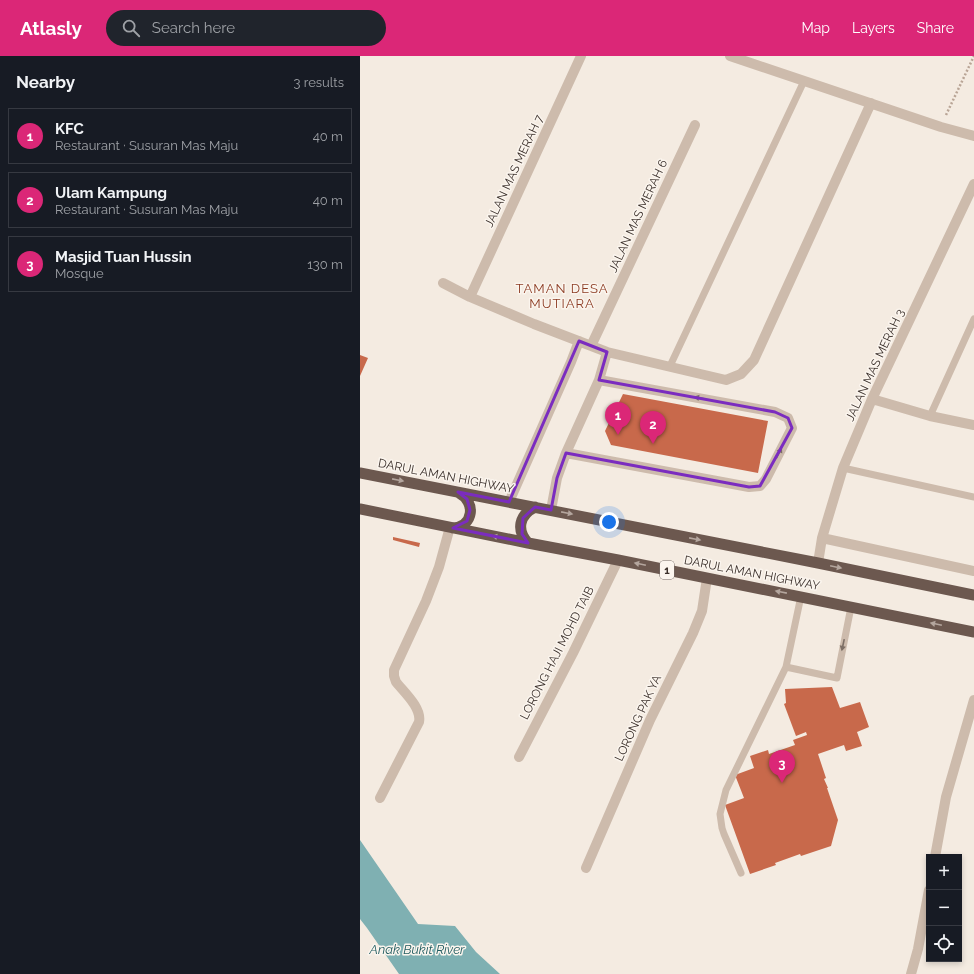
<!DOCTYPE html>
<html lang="en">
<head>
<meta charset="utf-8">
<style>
  :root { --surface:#171b24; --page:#20242c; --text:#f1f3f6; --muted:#9ea1a6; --line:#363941; --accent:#db2777 }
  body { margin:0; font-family:Raleway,sans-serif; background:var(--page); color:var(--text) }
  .controls { position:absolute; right:12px; bottom:12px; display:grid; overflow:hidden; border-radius:0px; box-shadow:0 2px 6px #0003 }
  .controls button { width:36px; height:36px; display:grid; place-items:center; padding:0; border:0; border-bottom:1px solid var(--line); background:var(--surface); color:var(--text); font:20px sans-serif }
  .you { position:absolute; left:249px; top:466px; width:14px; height:14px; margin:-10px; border:3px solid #fff; border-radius:50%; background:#1a73e8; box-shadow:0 0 0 6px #1a73e833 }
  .badge { display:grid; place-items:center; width:26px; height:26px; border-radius:50%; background:var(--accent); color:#fff; font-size:13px; font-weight:700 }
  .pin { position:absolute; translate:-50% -33px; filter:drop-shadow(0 1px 2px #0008) }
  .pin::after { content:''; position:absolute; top:21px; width:14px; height:12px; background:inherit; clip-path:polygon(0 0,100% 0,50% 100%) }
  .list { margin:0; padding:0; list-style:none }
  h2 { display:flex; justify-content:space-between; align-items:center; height:52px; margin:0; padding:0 16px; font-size:17px }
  h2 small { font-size:13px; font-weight:400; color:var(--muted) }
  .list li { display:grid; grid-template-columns:26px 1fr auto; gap:12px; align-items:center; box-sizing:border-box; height:56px; margin:0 8px 8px; padding:0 8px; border:1px solid var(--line); border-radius:0px }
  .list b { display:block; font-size:15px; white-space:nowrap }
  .list p { margin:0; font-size:13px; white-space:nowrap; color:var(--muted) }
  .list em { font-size:13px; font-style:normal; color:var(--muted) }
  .icon { flex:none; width:22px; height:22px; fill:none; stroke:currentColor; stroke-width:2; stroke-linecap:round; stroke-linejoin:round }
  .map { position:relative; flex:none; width:614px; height:918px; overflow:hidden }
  header { display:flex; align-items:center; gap:24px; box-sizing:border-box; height:56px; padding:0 20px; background:var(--accent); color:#fff }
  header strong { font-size:19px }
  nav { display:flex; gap:22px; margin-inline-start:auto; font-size:14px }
  .search { width:280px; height:36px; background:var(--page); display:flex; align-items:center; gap:10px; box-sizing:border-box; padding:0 14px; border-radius:22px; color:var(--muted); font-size:15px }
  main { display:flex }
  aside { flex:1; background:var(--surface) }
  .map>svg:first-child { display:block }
</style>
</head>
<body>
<header>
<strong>Atlasly</strong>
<div class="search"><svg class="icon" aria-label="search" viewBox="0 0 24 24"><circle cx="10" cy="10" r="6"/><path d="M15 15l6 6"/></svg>Search here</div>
<nav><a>Map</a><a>Layers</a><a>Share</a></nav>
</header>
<main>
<aside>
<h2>Nearby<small>3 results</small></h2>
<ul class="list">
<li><span class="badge">1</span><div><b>KFC</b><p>Restaurant · Susuran Mas Maju</p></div><em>40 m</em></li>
<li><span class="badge">2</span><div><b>Ulam Kampung</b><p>Restaurant · Susuran Mas Maju</p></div><em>40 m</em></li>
<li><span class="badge">3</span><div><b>Masjid Tuan Hussin</b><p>Mosque</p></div><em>130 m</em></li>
</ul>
</aside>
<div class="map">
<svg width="614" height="918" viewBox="0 0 614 918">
  <rect width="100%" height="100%" fill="#f4ebe1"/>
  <path fill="#7fb0b2" d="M0,784L58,868L95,870L116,896L140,918H39L7,872L0,863Z"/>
  <path fill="#c8694b" d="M0,299L8,302L0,320Z
    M263,338L408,365L398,417L251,389L245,375Z
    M33,481L60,487L59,491L33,484Z
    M472,631L480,652L500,646L509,671L497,676L502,690L486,695L484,689L458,698L466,722L464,723L468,732H467L478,764L471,790L441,800L440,798L415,807L416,809L390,818L365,749L384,742L375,719L394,712L390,700L408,694L409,698L435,689L433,684L447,679L446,676L436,680L424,648L426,647L425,633Z"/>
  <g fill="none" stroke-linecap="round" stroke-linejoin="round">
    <path stroke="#b9a596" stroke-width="2.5" stroke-dasharray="2 2" stroke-linecap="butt" d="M586,59L614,0"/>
    <path stroke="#cdbbac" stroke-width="7" d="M310,310L444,25
      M570,360L614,263
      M483,412L614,441
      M441,540L426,611L477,622L491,551
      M381,817L364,778L362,772L360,758L366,734L426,611"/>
    <path stroke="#cdbbac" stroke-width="10" d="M370,0L581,71L614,80
      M83,227L110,241L174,268L247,296L366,324L381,318L394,304L511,47
      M110,241L221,0
      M231,290L335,69
      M512,343L570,360L614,369
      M206,397L389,431L400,430L406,423L432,372L428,362L415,356L239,324
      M149,446L211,306L219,285
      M191,454L197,422L206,397L239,324L247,296
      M462,482L614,515
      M458,507L462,482L483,412L512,343L614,128
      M159,701L213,597L258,504
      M20,742L59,666C62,652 44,636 36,626L34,620V614L66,545L79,511L90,471
      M575,801L586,741L614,644
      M226,812L290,664L333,577L342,555L347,522
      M551,918L558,893L569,834"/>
    <path stroke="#6c584f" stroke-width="11" d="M0,417L458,507L614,539
      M0,453L168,487L258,504L614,576
      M93,472C114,470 116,446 99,437
      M168,487C156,474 159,459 175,451"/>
  </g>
  <defs><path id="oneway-solid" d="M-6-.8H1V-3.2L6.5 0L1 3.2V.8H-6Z"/></defs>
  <g fill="#7d6f65">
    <use href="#oneway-solid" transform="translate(340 342) rotate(-170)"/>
    <use href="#oneway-solid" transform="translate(419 397) rotate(-63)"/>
    <use href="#oneway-solid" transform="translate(483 589) rotate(102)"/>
  </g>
  <g fill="#b4a69e">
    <use href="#oneway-solid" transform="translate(38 424) rotate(11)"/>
    <use href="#oneway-solid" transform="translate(207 457) rotate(11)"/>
    <use href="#oneway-solid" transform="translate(138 481) rotate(-168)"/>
    <use href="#oneway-solid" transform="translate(335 483) rotate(11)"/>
    <use href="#oneway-solid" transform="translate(280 508) rotate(-168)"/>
    <use href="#oneway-solid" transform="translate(476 511) rotate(12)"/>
    <use href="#oneway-solid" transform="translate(421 536) rotate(-169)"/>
    <use href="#oneway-solid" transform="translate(576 568) rotate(-168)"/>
  </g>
  <path fill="none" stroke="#7b2cbf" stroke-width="3" stroke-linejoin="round" d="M219,285L247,296L239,324L415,356L428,362L432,372L400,430L389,431L206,397L197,422L191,454L175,451L163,462L162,478L168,487L93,472L107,465L110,454L107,443L98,436L149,446Z"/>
  <g text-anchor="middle" stroke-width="3" stroke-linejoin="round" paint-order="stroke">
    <rect fill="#fbf5ee" stroke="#756b66" stroke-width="1" x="300" y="505" width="14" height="18" rx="3"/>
    <g font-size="11" font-weight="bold" fill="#3b302b">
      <text x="307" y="518">1</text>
    </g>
    <g font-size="12" fill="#3b302b" stroke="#fbf5ee">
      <text transform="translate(154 115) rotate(-65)" y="4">JALAN MAS MERAH 7</text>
      <text transform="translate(278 160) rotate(-65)" y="4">JALAN MAS MERAH 6</text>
      <text transform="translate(515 309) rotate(-65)" y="4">JALAN MAS MERAH 3</text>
      <text transform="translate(86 420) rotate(11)" y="4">DARUL AMAN HIGHWAY</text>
      <text transform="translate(392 517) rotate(11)" y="4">DARUL AMAN HIGHWAY</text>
      <text transform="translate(197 597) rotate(-63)" y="4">LORONG HAJI MOHD TAIB</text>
      <text transform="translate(278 662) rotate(-65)" y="4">LORONG PAK YA</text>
    </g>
    <g font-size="13" letter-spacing="1" fill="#8c3b22" stroke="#fbf5ee">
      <text x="202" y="237">TAMAN DESA<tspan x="202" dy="15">MUTIARA</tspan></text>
    </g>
    <g font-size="13" font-style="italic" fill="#1f5a5e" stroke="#fbf5ee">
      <text x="57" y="898">Anak Bukit River</text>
    </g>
  </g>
</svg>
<div class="controls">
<button>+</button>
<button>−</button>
<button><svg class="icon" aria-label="locate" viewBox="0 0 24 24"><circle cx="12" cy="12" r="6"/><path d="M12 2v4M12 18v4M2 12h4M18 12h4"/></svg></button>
</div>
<div class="you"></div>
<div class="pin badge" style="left:258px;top:379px">1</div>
<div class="pin badge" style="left:293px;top:388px">2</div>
<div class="pin badge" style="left:422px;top:727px">3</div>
</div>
</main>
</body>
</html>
